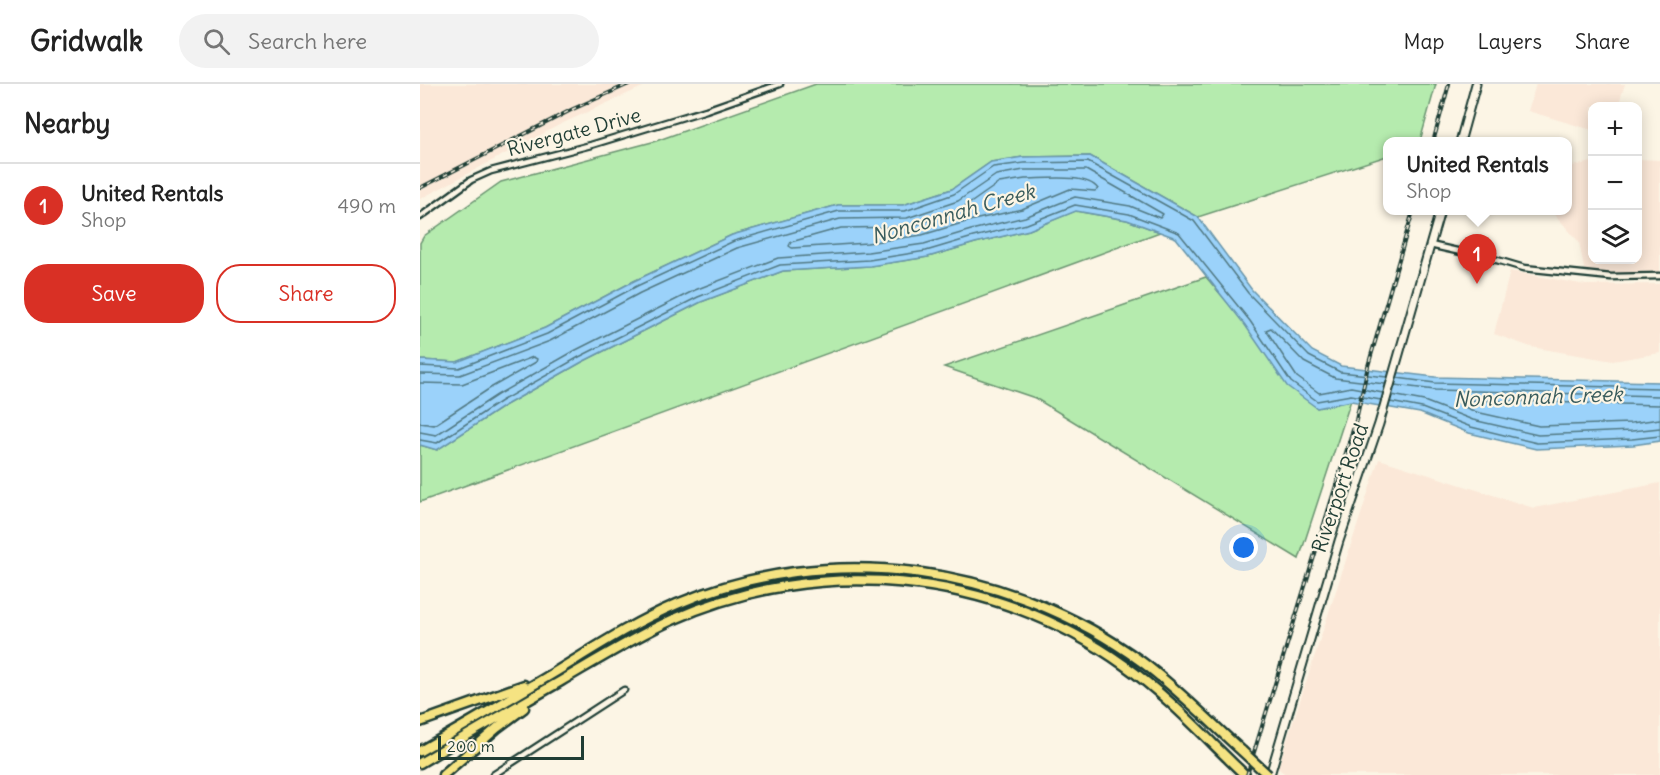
<!DOCTYPE html>
<html lang="en">
<head>
<meta charset="utf-8">
<style>
  :root { --surface:#fff; --page:#f2f2f2; --text:#222; --muted:#767676; --line:#e0e0e0; --accent:#d93025 }
  body { margin:0; font-family:Delius,sans-serif; background:var(--page); color:var(--text) }
  .controls { position:absolute; right:18px; top:18px; display:grid; overflow:hidden; border-radius:12px; box-shadow:0 3px 15px #0003 }
  .controls button { width:54px; height:54px; display:grid; place-items:center; padding:0; border:0; border-bottom:2px solid var(--line); background:var(--surface); color:var(--text); font:30px sans-serif }
  .scale { position:absolute; left:18px; bottom:15px; width:146px; box-sizing:border-box; padding-left:6px; border:3px solid #1f3d34; border-top:0; font-size:16px; line-height:21px; white-space:nowrap; color:#1f3d34; -webkit-text-stroke:4px #fcf5e5; paint-order:stroke }
  .you { position:absolute; left:824px; top:464px; width:21px; height:21px; margin:-15px; border:4px solid #fff; border-radius:50%; background:#1a73e8; box-shadow:0 0 0 9px #1a73e833 }
  .badge { display:grid; place-items:center; width:39px; height:39px; border-radius:50%; background:var(--accent); color:#fff; font-size:20px; font-weight:700 }
  .pin { position:absolute; translate:-50% -50px; filter:drop-shadow(0 2px 3px #0008) }
  .pin::after { content:''; position:absolute; top:32px; width:21px; height:18px; background:inherit; clip-path:polygon(0 0,100% 0,50% 100%) }
  .popup { position:absolute; left:963px; top:53px; width:189px; height:78px; box-sizing:border-box; display:grid; place-content:center; border-radius:12px; background:var(--surface); filter:drop-shadow(0 2px 4px #0005); font-size:20px; white-space:nowrap; color:var(--muted) }
  .popup b { font-size:22px; color:var(--text) }
  .popup::after { content:''; position:absolute; left:50%; top:100%; margin-left:-12px; border:12px solid transparent; border-top-color:var(--surface) }
  .list { margin:0; padding:0; list-style:none }
  h2 { display:flex; justify-content:space-between; align-items:center; height:78px; margin:0; padding:0 24px; font-size:26px }
  h2 small { font-size:20px; font-weight:400; color:var(--muted) }
  .list li { display:grid; grid-template-columns:39px 1fr auto; gap:18px; align-items:center; box-sizing:border-box; height:84px; padding:0 24px; border-top:2px solid var(--line) }
  .list b { display:block; font-size:22px; white-space:nowrap }
  .list p { margin:0; font-size:20px; white-space:nowrap; color:var(--muted) }
  .list em { font-size:20px; font-style:normal; color:var(--muted) }
  .actions { display:flex; gap:12px; padding:18px 24px }
  .actions a { flex:1; padding:14px 0; border:2px solid var(--accent); border-radius:24px; text-align:center; font-size:21px; color:var(--accent) }
  .actions .main { background:var(--accent); color:#fff }
  .icon { flex:none; width:33px; height:33px; fill:none; stroke:currentColor; stroke-width:2; stroke-linecap:round; stroke-linejoin:round }
  .map { position:relative; flex:none; width:1240px; height:691px; overflow:hidden }
  header { display:flex; align-items:center; gap:36px; box-sizing:border-box; height:84px; padding:0 30px; background:var(--surface); border-bottom:2px solid var(--line) }
  header strong { font-size:28px }
  nav { display:flex; gap:33px; margin-inline-start:auto; font-size:21px }
  .search { width:420px; height:54px; background:var(--page); display:flex; align-items:center; gap:15px; box-sizing:border-box; padding:0 21px; border-radius:33px; color:var(--muted); font-size:22px }
  main { display:flex }
  aside { flex:1; background:var(--surface) }
  .map>svg:first-child { display:block }
</style>
</head>
<body>
<header>
<strong>Gridwalk</strong>
<div class="search"><svg class="icon" aria-label="search" viewBox="0 0 24 24"><circle cx="10" cy="10" r="6"/><path d="M15 15l6 6"/></svg>Search here</div>
<nav><a>Map</a><a>Layers</a><a>Share</a></nav>
</header>
<main>
<aside>
<h2>Nearby<small></small></h2>
<ul class="list">
<li><span class="badge">1</span><div><b>United Rentals</b><p>Shop</p></div><em>490 m</em></li>
</ul>
<div class="actions"><a class="main">Save</a><a>Share</a></div>
</aside>
<div class="map">
<svg width="1240" height="691" viewBox="0 0 1240 691">
  <rect width="100%" height="100%" fill="#fcf5e5"/>
  <filter id="ink" filterUnits="userSpaceOnUse"><feTurbulence type="fractalNoise" baseFrequency=".0167" numOctaves="2"/><feDisplacementMap in="SourceGraphic" scale="12" xChannelSelector="R" yChannelSelector="G"/><feConvolveMatrix kernelMatrix="1 2 1 2 8 2 1 2 1" color-interpolation-filters="sRGB"/></filter>
  <g filter="url(#ink)">
    <path fill="#fbe8d8" d="M0,0H229L141,40L0,115Z
      M1116,0H1205L1198,22H1172V46L1108,27Z
      M1218,75L1240,76V190L1165,189L1159,158L1136,132V127H1147V88L1152,82L1172,78V176H1218Z
      M1090,187L1166,201L1240,200V269L1193,277L1111,263L1074,250Z
      M959,375L1114,424L1240,399V691H866L858,684Z"/>
    <path fill="#b5ebae" stroke="#6a9471" stroke-width="1.5" d="M396,0H1016L1000,57L967,58V72L778,133L670,72L603,73L571,78L532,105L483,121H418L312,151L214,197L125,244L37,278L0,276V159L4,152L81,98L236,57Z
      M655,127L707,136L740,148L0,418V361L17,366L84,322L162,278L281,218L363,187L449,182L508,173L555,159L609,146Z
      M786,193L897,324L931,316L879,475L615,314L524,283Z"/>
    <path fill="#9bd2fa" stroke="#6996ab" stroke-width="1.5" d="M670,72L778,133L832,206L892,267L921,282L1015,293L1240,298V357L1213,361L1116,365L1049,349L1000,329L931,317L897,324L867,302L825,241L756,154L707,136L656,127L609,146L555,159L508,173L450,182L363,187L281,218L162,278L84,322L17,366L0,361V276L37,278L125,244L214,197L312,151L418,121H483L532,105L571,78L603,73Z"/>
    <g fill="none" stroke-linecap="round" stroke-linejoin="round">
      <path stroke="#517983" stroke-width="1.5" d="M605,95C624,95 667,89 678,105L675,107L650,105L602,125L549,137L502,151L447,159L372,164L369,162L371,158L421,144L489,143L542,125L579,99Z
        M0,282L39,284L127,250L217,202L314,157L419,127H485L534,110L573,83L604,79L668,78L774,137L828,209L889,272L920,288L967,293
        M0,290L40,291L130,257L220,209L317,164L420,135L487,134L538,117L576,91L604,86H666L743,130L740,134L710,122L655,113L605,133L551,146L504,160L448,168L358,174L275,206L156,266L77,311L16,351L0,348
        M977,294L1015,299L1240,304
        M0,299L42,300L113,273L117,275L116,278L72,303L14,341L0,339
        M975,301L1015,306L1240,312
        M963,309L931,303L899,309L877,293L846,246L851,244L884,278L915,294L965,300
        M972,311L1004,317L1053,336L1118,351L1212,347L1240,344
        M970,318L1002,324L1051,343L1117,359L1212,355L1240,352
        M1240,321L1042,316L1039,319L1040,321L1056,328L1119,342L1211,339L1240,335
        M0,356L17,359L81,317L159,273L278,213L360,181L449,176L506,167L553,153L607,140L655,121L709,130L759,149L830,237L871,298L897,317L931,311L961,316"/>
      <defs>
        <path id="street" d="M0,133L51,96L71,87L171,61L286,26L360,0
          M1010,161L1077,176L1104,184L1191,193L1240,192
          M73,691L204,606"/>
        <path id="secondary" d="M1040,58L1056,0
          M850,691L919,457L959,340L1020,127"/>
        <path id="highway" d="M0,638L104,601
          M0,667C44,642 88,616 132,590C173,565 212,539 257,520C409,455 589,481 722,578C757,604 789,637 822,667
          M0,679C47,651 94,624 141,597C177,576 214,553 252,536C398,470 573,487 704,581C748,612 786,654 825,691
          M23,691L77,644L104,624"/>
      </defs>
      <use href="#street" stroke="#1f3d34" stroke-width="9"/>
      <use href="#secondary" stroke="#1f3d34" stroke-width="11"/>
      <use href="#highway" stroke="#1f3d34" stroke-width="13"/>
      <use href="#street" stroke="#fcf5e5" stroke-width="4.5"/>
      <use href="#secondary" stroke="#fcf5e5" stroke-width="7"/>
      <use href="#highway" stroke="#f5e382" stroke-width="8"/>
      <defs>
        <path id="rail" d="M1013,58L1029,0
          M0,104L153,25L209,0
          M827,691L936,336L948,282L993,127"/>
      </defs>
      <use href="#rail" stroke="#1f3d34" stroke-width="4"/>
      <use href="#rail" stroke="#fcf5e5" stroke-width="1.5" stroke-dasharray="4.5" stroke-linecap="butt"/>
      <defs>
        <path id="highway-bridge" d="M822,667L848,691"/>
      </defs>
      <use href="#highway-bridge" stroke="#1f3d34" stroke-width="13" stroke-linecap="butt"/>
      <use href="#highway-bridge" stroke="#f5e382" stroke-width="8"/>
    </g>
  </g>
  <g text-anchor="middle" stroke-width="4.5" stroke-linejoin="round" paint-order="stroke">
    <g font-size="20" fill="#1f3d34" stroke="#fcf5e5">
      <text transform="translate(154 48) rotate(-15)" y="7">Rivergate Drive</text>
      <text transform="translate(920 404) rotate(-71)" y="7">Riverport Road</text>
    </g>
    <g font-size="21" font-style="italic" fill="#385b5c" stroke="#fcf5e5">
      <text transform="translate(533 130) rotate(-16)" y="7">Nonconnah Creek</text>
      <text transform="translate(1118 313) rotate(-2)" y="7">Nonconnah Creek</text>
    </g>
  </g>
</svg>
<div class="controls">
<button>+</button>
<button>−</button>
<button><svg class="icon" aria-label="layers" viewBox="0 0 24 24"><path d="M12 4l9 5-9 5-9-5zM3 14l9 5 9-5"/></svg></button>
</div>
<div class="scale">200 m</div>
<div class="you"></div>
<div class="pin badge" style="left:1057px;top:200px">1</div>
<div class="popup"><b>United Rentals</b>Shop</div>
</div>
</main>
</body>
</html>
